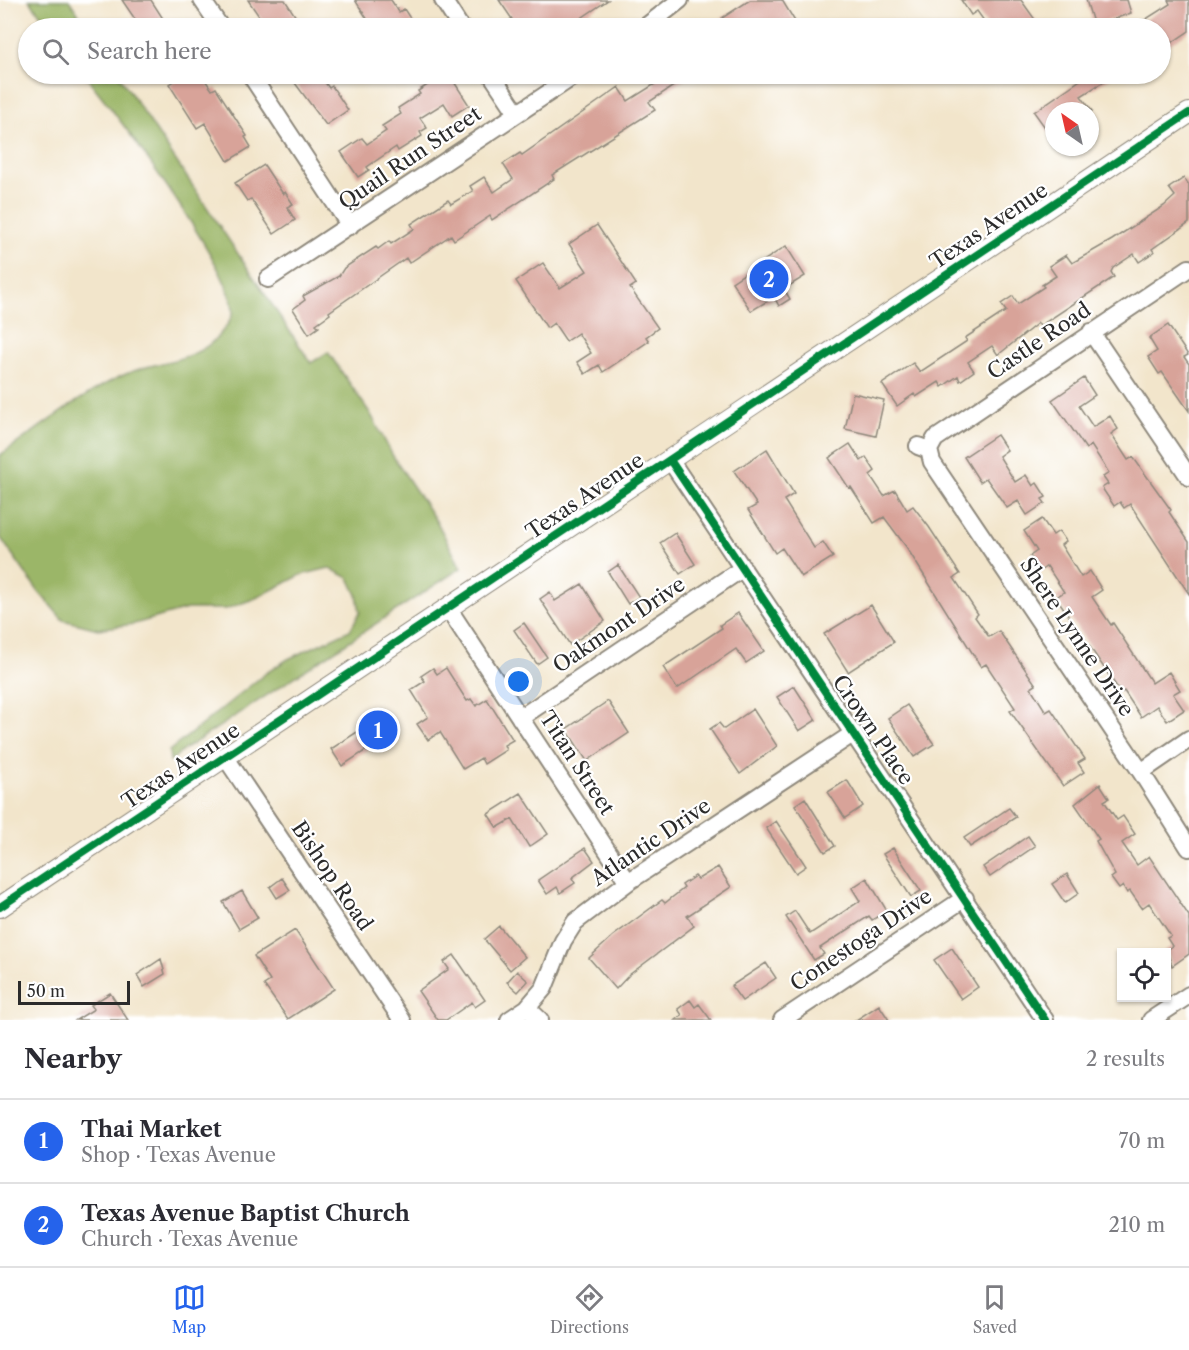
<!DOCTYPE html>
<html lang="en">
<head>
<meta charset="utf-8">
<style>
  :root { --surface:#fff; --page:#f2f2f3; --text:#2b2b33; --muted:#7c7c81; --line:#e1e1e2; --accent:#2563eb }
  body { margin:0; font-family:"Libre Caslon Text",serif; background:var(--page); color:var(--text) }
  .controls { position:absolute; right:18px; bottom:18px; display:grid; overflow:hidden; border-radius:0px; box-shadow:0 2px 4px #0004 }
  .controls button { width:54px; height:54px; display:grid; place-items:center; padding:0; border:0; border-bottom:2px solid var(--line); background:var(--surface); color:var(--text); font:30px sans-serif }
  .compass { position:absolute; left:1045px; top:102px; width:54px; height:54px; border-radius:50%; background:var(--surface); box-shadow:0 2px 4px #0004; rotate:326deg }
  .scale { position:absolute; left:18px; bottom:15px; width:112px; box-sizing:border-box; padding-left:6px; border:3px solid #2b2b2b; border-top:0; font-size:16px; line-height:21px; white-space:nowrap; color:#2b2b2b; -webkit-text-stroke:4px #fff; paint-order:stroke }
  .you { position:absolute; left:519px; top:682px; width:21px; height:21px; margin:-15px; border:4px solid #fff; border-radius:50%; background:#1a73e8; box-shadow:0 0 0 9px #1a73e833 }
  .badge { display:grid; place-items:center; width:39px; height:39px; border-radius:50%; background:var(--accent); color:#fff; font-size:20px; font-weight:700 }
  .pin { position:absolute; translate:-50% -50%; border:3px solid #fff; box-shadow:0 2px 6px #0006 }
  .list { margin:0; padding:0; list-style:none }
  h2 { display:flex; justify-content:space-between; align-items:center; height:78px; margin:0; padding:0 24px; font-size:26px }
  h2 small { font-size:20px; font-weight:400; color:var(--muted) }
  .list li { display:grid; grid-template-columns:39px 1fr auto; gap:18px; align-items:center; box-sizing:border-box; height:84px; padding:0 24px; border-top:2px solid var(--line) }
  .list b { display:block; font-size:22px; white-space:nowrap }
  .list p { margin:0; font-size:20px; white-space:nowrap; color:var(--muted) }
  .list em { font-size:20px; font-style:normal; color:var(--muted) }
  .icon { flex:none; width:33px; height:33px; fill:none; stroke:currentColor; stroke-width:2; stroke-linecap:round; stroke-linejoin:round }
  .map { position:relative; flex:none; width:1189px; height:1020px; overflow:hidden }
  .search { position:absolute; background:var(--surface); box-shadow:0 2px 4px #0004; left:18px; right:18px; top:18px; height:66px; display:flex; align-items:center; gap:15px; box-sizing:border-box; padding:0 21px; border-radius:33px; color:var(--muted); font-size:22px }
  .sheet { height:246px; background:var(--surface) }
  nav { display:flex; justify-content:space-around; align-items:center; box-sizing:border-box; height:84px; border-top:2px solid var(--line); background:var(--surface); font-size:16px; color:var(--muted) }
  nav a { display:grid; justify-items:center; gap:3px }
  nav .on { color:var(--accent) }
  .map>svg:first-child { display:block }
</style>
</head>
<body>
<div class="map">
<svg width="1189" height="1020" viewBox="0 0 1189 1020">
  <rect width="100%" height="100%" fill="#fff"/>
  <filter id="ink" filterUnits="userSpaceOnUse"><feTurbulence type="fractalNoise" baseFrequency=".0167" numOctaves="2"/><feDisplacementMap in="SourceGraphic" scale="12" xChannelSelector="R" yChannelSelector="G"/><feConvolveMatrix kernelMatrix="1 2 1 2 8 2 1 2 1" color-interpolation-filters="sRGB"/></filter>
  <filter id="wash" filterUnits="userSpaceOnUse"><feTurbulence type="fractalNoise" baseFrequency=".008" numOctaves="4" result="noise"/><feDisplacementMap in="SourceGraphic" scale="24" xChannelSelector="R" yChannelSelector="G"/><feGaussianBlur stdDeviation="1.35" result="paint"/><feColorMatrix in="noise" values="0 0 0 0 0 0 0 0 0 0 0 0 0 0 0 0 0 1.4 0 .05"/><feComposite in="paint" operator="in"/></filter>
  <g filter="url(#wash)">
    <rect width="100%" height="100%" fill="#f2e5cb"/>
    <path fill="#9bb667" stroke="#637049" stroke-width="1.5" d="M29,0H69L88,28H51Z
      M84,74H118L311,363L328,352L370,413L393,456L438,524L461,568L185,749L170,761L169,751L266,673L288,659L350,630L360,612L357,595L349,578L329,568L301,575L256,598L226,609H187L134,624L98,629L63,620L38,591L0,537V455C36,431 87,390 126,374C157,360 197,363 220,334C225,328 233,317 233,311C232,267 116,114 84,74Z"/>
    <g id="blocks">
      <path fill="#d8a399" d="M122,0H151L169,28H141Z
        M248,0H285L303,28H267Z
        M355,0H391L399,12L404,9L413,23L405,28H373Z
        M499,0H608L577,21L582,28H498L512,19Z
        M750,0H782L799,28H713L724,21L722,18Z
        M961,0H1021L1041,28H989L977,11L971,15Z
        M1086,0H1127L1131,13L1094,26Z
        M1168,0H1189V31L1161,50V28H1132L1170,4Z
        M171,74H201L212,90L216,88L247,136L245,137L251,147L228,161L205,123L197,128L169,84L175,80Z
        M300,74H319L329,88L332,86L348,110L326,125L292,79Z
        M445,74H449L469,105L452,116L444,103L420,118L427,128L420,132L422,136L398,151L396,147L367,167L369,170L358,177L341,152L362,138L367,144L386,131L382,126L401,114L398,108L420,94L418,91Z
        M649,74H692L649,102L655,110L552,175L554,179L492,220L490,216L454,240L451,235L409,263L406,258L329,312L330,314L316,324L319,327L309,334L293,309L305,300L303,296L339,276L344,268L376,247L378,249L389,241L391,244L414,229L411,224L448,200L451,204L473,191L470,186L484,177L494,192L513,179L503,164L520,153L522,155L619,87L628,101L655,84Z
        M1089,74H1116L1081,96L1092,111H1054V140L1034,112Z
        M264,165L283,194L285,192L293,204L287,207L295,220L274,234L251,199L247,201L235,183Z
        M1184,178L1189,185V223L1152,249L1154,252L1139,262L1134,254L1113,268L1111,272L1114,277L1040,326L1038,323L998,355L992,346L968,362L974,371L960,381L958,376L942,387L939,382L916,397L914,394L897,406L882,384L913,363L920,372L967,341L965,338L1006,311L1001,304L1013,296L1018,304L1044,287L1042,285L1056,276L1049,266L1066,255L1072,263L1112,240L1164,206L1175,196L1169,188Z
        M597,225L636,284L630,288L658,328L646,337L649,341L603,372L599,365L585,374L577,362L591,353L578,333L566,341L554,323L547,328L516,281L543,263L560,288L587,271L569,244Z
        M786,246L805,276L784,289L790,299L779,306L774,297L751,311L732,282Z
        M1168,325L1188,355L1184,357L1189,364V411L1162,372L1159,374L1148,357L1157,351L1149,338Z
        M1084,378L1095,395L1079,406L1093,427L1110,416L1118,429L1111,434L1128,460L1133,457L1171,510L1169,512L1189,542V594L1130,504L1124,508L1120,502L1114,506L1102,488L1108,484L1103,477L1109,473L1091,445L1086,449L1052,400Z
        M853,393L884,400L876,436L845,429Z
        M997,435L1007,450L999,456L1015,482L1026,475L1033,486L1037,483L1046,497L1042,499L1045,503L1027,515L1018,501L1007,508L986,478L980,482L964,457Z
        M850,444L861,461L866,457L875,471L870,475L884,496L895,490L907,510L913,506L929,527L960,574L954,578L978,614L975,617L989,637L999,631L1014,653L1036,685L1031,688L1046,712L1051,709L1085,759L1078,763L1084,772L1063,786L1010,711L1015,708L986,664L981,667L907,548L884,517L874,523L851,487L849,488L829,458Z
        M767,449L794,494L784,500L814,548L823,542L833,557L801,577L782,548L775,553L748,510L757,505L734,471Z
        M1042,519L1053,535L1059,531L1066,541L1061,545L1081,577L1090,571L1102,590L1092,597L1111,625L1113,623L1152,683L1169,672L1180,690L1173,694L1184,710L1167,721L1157,706L1141,717L1124,691L1121,693L1056,597L1064,592L1047,566L1040,571L1030,556L1037,551L1024,531Z
        M675,533L695,564L680,574L660,543Z
        M618,565L639,597L628,604L608,572Z
        M582,584L605,621L570,645L540,599L550,592L555,601Z
        M871,605L894,642L848,672L824,634Z
        M738,613L764,651L746,663L736,649L677,689L663,667L722,628L720,625Z
        M524,623L547,657L537,664L514,630Z
        M433,668L437,674L446,668L467,701L471,699L476,706L487,699L513,740L504,745L506,750L484,764L481,758L463,769L440,732L428,740L417,724L428,717L411,690L425,681L421,676Z
        M794,686L816,720L799,731L777,697Z
        M608,701L629,733L587,761L566,729Z
        M907,705L934,744L914,757L888,718Z
        M753,709L777,746L740,774L710,729L719,723L724,729Z
        M380,717L391,734L342,766L331,749Z
        M847,780L863,806L845,818L828,792Z
        M1100,784L1109,798L1104,801L1117,820L1123,816L1135,834L1122,843L1137,865L1149,856L1189,916V954L1172,966L1167,952H1163L1172,946L1167,938L1171,936L1149,903L1142,908L1130,891L1127,893L1123,886L1119,889L1111,878L1115,875L1096,841L1099,839L1075,804Z
        M521,793L548,834L529,847L512,819L497,828L488,814Z
        M805,798L835,846L825,852L795,805Z
        M1009,808L1016,817L970,847L964,838Z
        M776,821L806,866L796,873L766,828Z
        M1028,836L1035,846L990,877L983,867Z
        M585,848L594,861L572,878L575,883L560,893L557,887L547,894L538,880Z
        M893,848L921,891L911,897L883,854Z
        M718,867L731,887L687,916L694,926L629,975L616,989L589,958L613,936L662,900L665,903L684,888L682,885L695,876L698,879Z
        M1067,874L1079,893L1065,903L1052,884Z
        M282,878L290,890L277,898L270,887Z
        M867,878L887,911L872,920L869,916L820,948L824,954L814,960L786,917L795,911L810,934L860,901L852,888Z
        M242,891L258,918L239,929L223,902Z
        M499,926L525,957L510,970L484,939Z
        M295,930L334,989L288,1019L264,985L270,981L254,956Z
        M952,948L978,987L961,999L934,960Z
        M454,955L485,1000L475,1007L472,1002L446,1020H438L418,991L449,969L444,962Z
        M161,959L165,974L144,987L137,975Z
        M766,963L776,978L742,1001L731,986Z
        M517,971L528,981L518,992L507,982Z
        M110,993L128,1020H76L94,1009L91,1005Z
        M690,1000L695,1007L699,1004L711,1020H675L682,1015L678,1009Z
        M879,1005L889,1020H856Z"/>
    </g>
  </g>
  <g filter="url(#ink)">
    <use href="#blocks" fill-opacity="0" stroke="#8e887b" stroke-width="1.5"/>
    <g fill="none" stroke-linecap="round" stroke-linejoin="round">
      <defs>
        <path id="minor" d="M202,0L221,28
          M443,0L461,28
          M644,28L680,0
          M250,74L350,226
          M491,74L517,113
          M268,279L577,74
          M1091,332L1189,477
          M918,446L929,450L935,439L1189,268
          M929,450L932,462L1141,772L1189,848
          M670,460L1045,1020
          M448,608L628,882
          M520,718L743,568
          M226,758L402,1020
          M1141,772L1189,739
          M527,1008L540,1020
          M509,1020L527,1008L544,988L563,941L575,922L628,882L854,733
          M782,1020L965,898
          M1151,1020L1189,995"/>
        <path id="tertiary" d="M0,907L1189,113"/>
      </defs>
      <use href="#minor" stroke="#8e887b" stroke-width="20"/>
      <use href="#tertiary" stroke="#8e887b" stroke-width="22"/>
      <use href="#minor" stroke="#fff" stroke-width="16"/>
      <use href="#tertiary" stroke="#fff" stroke-width="20"/>
      <defs>
        <path id="cycleway" d="M670,460L1045,1020
          M0,907L1189,113"/>
      </defs>
      <use href="#cycleway" stroke="#fff" stroke-width="11"/>
      <use href="#cycleway" stroke="#00873e" stroke-width="8"/>
    </g>
  </g>
  <g text-anchor="middle" stroke-width="4.5" stroke-linejoin="round" paint-order="stroke">
    <g font-size="21" fill="#2b2b2b" stroke="#fff">
      <text transform="translate(410 158) rotate(-34)" y="7">Quail Run Street</text>
      <text transform="translate(989 226) rotate(-34)" y="7">Texas Avenue</text>
      <text transform="translate(1039 341) rotate(-34)" y="7">Castle Road</text>
      <text transform="translate(585 496) rotate(-34)" y="7">Texas Avenue</text>
      <text transform="translate(619 625) rotate(-34)" y="7">Oakmont Drive</text>
      <text transform="translate(1077 637) rotate(56)" y="7">Shere Lynne Drive</text>
      <text transform="translate(873 730) rotate(56)" y="7">Crown Place</text>
      <text transform="translate(577 763) rotate(57)" y="7">Titan Street</text>
      <text transform="translate(181 766) rotate(-34)" y="7">Texas Avenue</text>
      <text transform="translate(651 842) rotate(-34)" y="7">Atlantic Drive</text>
      <text transform="translate(332 876) rotate(56)" y="7">Bishop Road</text>
      <text transform="translate(861 940) rotate(-34)" y="7">Conestoga Drive</text>
    </g>
  </g>
</svg>
<div class="controls">
<button><svg class="icon" aria-label="locate" viewBox="0 0 24 24"><circle cx="12" cy="12" r="6"/><path d="M12 2v4M12 18v4M2 12h4M18 12h4"/></svg></button>
</div>
<svg class="compass" viewBox="-18 -18 36 36"><path d="M0-13l5 13h-10z" fill="#e53935"/><path d="M0 13l5-13h-10z" fill="#7c7c81"/></svg>
<div class="scale">50 m</div>
<div class="you"></div>
<div class="pin badge" style="left:378px;top:730px">1</div>
<div class="pin badge" style="left:769px;top:279px">2</div>
<div class="search"><svg class="icon" aria-label="search" viewBox="0 0 24 24"><circle cx="10" cy="10" r="6"/><path d="M15 15l6 6"/></svg>Search here</div>
</div>
<section class="sheet">
<h2>Nearby<small>2 results</small></h2>
<ul class="list">
<li><span class="badge">1</span><div><b>Thai Market</b><p>Shop · Texas Avenue</p></div><em>70 m</em></li>
<li><span class="badge">2</span><div><b>Texas Avenue Baptist Church</b><p>Church · Texas Avenue</p></div><em>210 m</em></li>
</ul>
</section>
<nav>
<a class="on"><svg class="icon" aria-label="map" viewBox="0 0 24 24"><path d="M3 6l6-2 6 2 6-2v14l-6 2-6-2-6 2zM9 4v14M15 6v14"/></svg>Map</a>
<a><svg class="icon" aria-label="directions" viewBox="0 0 24 24"><path d="M12 3l9 9-9 9-9-9zM9 14v-3h6M13 9l2 2-2 2"/></svg>Directions</a>
<a><svg class="icon" aria-label="saved" viewBox="0 0 24 24"><path d="M7 4h10v16l-5-4-5 4z"/></svg>Saved</a>
</nav>
</body>
</html>
